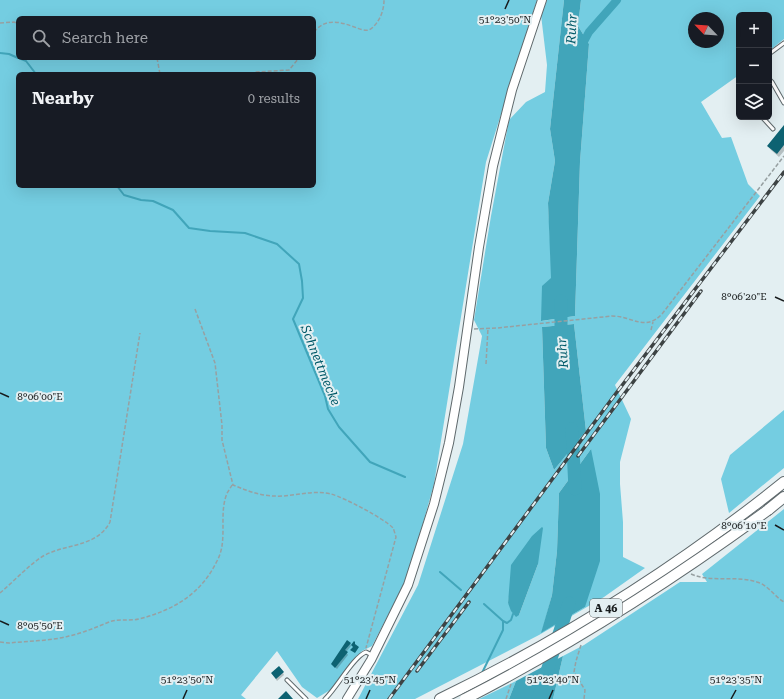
<!DOCTYPE html>
<html lang="en">
<head>
<meta charset="utf-8">
<style>
  :root { --surface:#171b24; --page:#20242c; --text:#f1f3f6; --muted:#9ea1a6; --line:#363941 }
  body { margin:0; font-family:"Roboto Serif",serif; background:var(--page); color:var(--text) }
  .controls { position:absolute; right:12px; top:12px; display:grid; overflow:hidden; border-radius:6px; box-shadow:0 4px 16px #0002 }
  .controls button { width:36px; height:36px; display:grid; place-items:center; padding:0; border:0; border-bottom:1px solid var(--line); background:var(--surface); color:var(--text); font:20px sans-serif }
  .compass { position:absolute; left:688px; top:12px; width:36px; height:36px; border-radius:50%; background:var(--surface); box-shadow:0 4px 16px #0002; rotate:295deg }
  .list { margin:0; padding:0; list-style:none }
  h2 { display:flex; justify-content:space-between; align-items:center; height:52px; margin:0; padding:0 16px; font-size:17px }
  h2 small { font-size:13px; font-weight:400; color:var(--muted) }
  .icon { flex:none; width:22px; height:22px; fill:none; stroke:currentColor; stroke-width:2; stroke-linecap:round; stroke-linejoin:round }
  .map { position:relative; flex:none; width:784px; height:699px; overflow:hidden }
  .search { position:absolute; background:var(--surface); box-shadow:0 4px 16px #0002; left:16px; top:16px; width:300px; height:44px; display:flex; align-items:center; gap:10px; box-sizing:border-box; padding:0 14px; border-radius:6px; color:var(--muted); font-size:15px }
  .panel { position:absolute; background:var(--surface); box-shadow:0 4px 16px #0002; left:16px; top:72px; width:300px; height:116px; border-radius:6px }
  .map>svg:first-child { display:block }
</style>
</head>
<body>
<div class="map">
<svg width="784" height="699" viewBox="0 0 784 699">
  <rect width="100%" height="100%" fill="#e3eff2"/>
  <path fill="#74cde1" fill-rule="evenodd" d="M0,0H537L486,162L434,484L408,577L372,646L362,651L330,690L317,698L302,687L277,651L241,695L246,699H0ZM18,18H314V58H18ZM18,74H314V186H18Z
    M547,0H564L550,129L555,161L548,203L552,278L542,321L575,316L580,162L589,44L578,26L581,0H784V39L769,51V15H739V75L701,102L722,138L731,137L748,184L760,196L615,385L631,419L620,462V484L623,522V557L645,568L604,597L539,635L415,699H358L418,585L463,444L482,336L474,320L491,216L509,120L526,102L545,92L547,65L541,15ZM694,18H718V42H694ZM574,324L586,431L554,470L546,448L542,327ZM591,449L585,607L542,632L552,595L557,551L559,493ZM538,564L519,615L508,603L510,590Z
    M784,410V468L729,513L721,479L730,455Z
    M784,509V699H553L563,656L584,645L680,582H707L702,574Z
    M516,681L509,699H479Z"/>
  <path fill="#41a5ba" d="M564,0H581L578,26L589,44L580,162L575,316L541,321L542,286L551,278L548,203L555,161L550,129Z
    M574,324L586,431L554,470L546,448L542,327Z
    M591,449L600,494V561L585,607L541,633L552,595L557,551L559,493Z
    M542,527L543,528L538,564L519,615L516,617L511,611L508,603L511,565L532,536Z
    M563,656L553,699H509L516,681Z"/>
  <path fill="#0003" d="M784,127V151L779,157L771,150L768,146Z
    M350,643L351,646L346,652L348,655L337,669L332,664Z
    M283,673L284,675L277,681L272,674Z"/>
  <g fill="none" stroke-linecap="round" stroke-linejoin="round">
    <path stroke="#41a5ba" stroke-width="2" d="M0,53L9,54L18,58
      M19,58L26,61L36,74
      M117,186L124,195L141,200L153,201L173,210L189,228L210,231L245,233L277,244L299,264L302,281L303,298L293,319L325,396L328,409L339,427L370,462L405,477
      M440,572L461,590
      M484,604L503,621L507,623L511,620L513,614
      M481,675L503,630V621"/>
    <path stroke="#41a5ba" stroke-width="8" d="M581,47L589,32L617,0"/>
    <path stroke="#41a5ba" stroke-width="13" d="M561,301V342
      M572,429L575,489
      M538,699L569,603"/>
  </g>
  <path fill="#0d6272" d="M784,125V145L777,154L767,146Z
    M347,640L351,643L345,650L348,652L335,668L331,664Z
    M354,641L355,642V644L359,647L355,653L350,650L353,647L351,645Z
    M279,666L284,672L276,679L271,673Z
    M286,691L293,699H278Z"/>
  <g fill="none" stroke-linecap="round" stroke-linejoin="round">
    <defs>
      <path id="service" d="M769,54L784,43
        M769,79L772,82L784,103
        M762,117L773,129
        M287,680L306,699
        M325,699C336,689 354,656 366,652L372,655"/>
      <path id="secondary" d="M347,699L371,660L408,585L434,504L449,443L459,387L479,247L493,166L512,90L542,0"/>
      <path id="motorway" d="M768,510L784,497
        M440,699C562,640 678,567 784,482"/>
    </defs>
    <use href="#service" stroke="#5f696c" stroke-width="5"/>
    <use href="#secondary" stroke="#5f696c" stroke-width="10"/>
    <use href="#motorway" stroke="#5f696c" stroke-width="12"/>
    <path stroke="#97a0a2" stroke-width="1.5" stroke-dasharray="4 2" stroke-linecap="butt" d="M0,23L14,22L18,24
      M314,32C326,17 341,22 357,28C360,29 365,31 369,30C373,28 376,24 378,21C382,15 384,7 384,0
      M157,58L160,74
      M250,74L256,72L289,70L299,58
      M195,309L215,363L222,425V440L233,485C250,492 264,497 283,496C299,495 315,490 331,494C343,497 385,519 393,528C394,530 395,534 396,537L366,648
      M474,329L497,328L612,316C632,316 645,332 662,314L784,156
      M651,330L653,322
      M486,364L488,328
      M691,574C712,583 735,575 757,582C768,585 774,596 784,602
      M0,593C13,582 26,568 40,558C62,543 96,549 110,522L140,333
      M0,642L9,643C28,641 51,641 69,636C84,633 98,626 112,621C121,619 131,621 139,619C174,610 201,594 217,561C228,541 219,517 226,496C227,492 230,489 232,485
      M581,645L576,661L574,672L585,690L584,699
      M506,699L511,684"/>
    <use href="#service" stroke="#fff" stroke-width="3"/>
    <use href="#secondary" stroke="#fff" stroke-width="8"/>
    <use href="#motorway" stroke="#fff" stroke-width="10"/>
    <defs>
      <path id="rail" d="M578,456L701,291
        M417,671L469,602
        M389,699L614,396L784,172"/>
    </defs>
    <use href="#rail" stroke="#3d4344" stroke-width="3.5"/>
    <use href="#rail" stroke="#e3eff2" stroke-width="2" stroke-dasharray="6" stroke-linecap="butt"/>
    <defs>
      <path id="motorway-bridge" d="M465,699C572,644 671,581 768,510"/>
    </defs>
    <use href="#motorway-bridge" stroke="#5f696c" stroke-width="12" stroke-linecap="butt"/>
    <use href="#motorway-bridge" stroke="#fff" stroke-width="10"/>
  </g>
  <path fill="none" stroke="#171b1c" stroke-width="1.5" d="M505,9L509,0M775,297L784,301M0,393L9,397M775,525L784,530M0,621L9,625M183,699L187,690M366,699L370,690M549,699L553,690M731,699L736,690"/>
  <g text-anchor="middle" stroke-width="4" stroke-linejoin="round" paint-order="stroke">
    <rect fill="#e3eff2" stroke="#545b5c" stroke-width="1" x="590" y="599" width="32" height="18" rx="3"/>
    <g font-size="11" font-weight="bold" fill="#171b1c">
      <text x="606" y="612">A 46</text>
    </g>
    <g font-size="13" font-style="italic" fill="#005968" stroke="#e3eff2">
      <text transform="translate(571 29) rotate(-87)" y="5">Ruhr</text>
      <text transform="translate(562 353) rotate(-94)" y="5">Ruhr</text>
      <text transform="translate(321 365) rotate(68)" y="5">Schnettmecke</text>
    </g>
  </g>
  <g font-size="10" text-anchor="middle" fill="#171b1c" stroke="#e3eff2" stroke-width="4" stroke-linejoin="round" paint-order="stroke">
    <text x="505" y="23">51°23'50"N</text>
    <text x="744" y="300">8°06'20"E</text>
    <text x="40" y="400">8°06'00"E</text>
    <text x="744" y="529">8°06'10"E</text>
    <text x="40" y="629">8°05'50"E</text>
    <text x="736" y="683">51°23'35"N</text>
    <text x="187" y="683">51°23'50"N</text>
    <text x="370" y="683">51°23'45"N</text>
    <text x="553" y="683">51°23'40"N</text>
  </g>
</svg>
<div class="controls">
<button>+</button>
<button>−</button>
<button><svg class="icon" aria-label="layers" viewBox="0 0 24 24"><path d="M12 4l9 5-9 5-9-5zM3 14l9 5 9-5"/></svg></button>
</div>
<svg class="compass" viewBox="-18 -18 36 36"><path d="M0-13l5 13h-10z" fill="#e53935"/><path d="M0 13l5-13h-10z" fill="#9ea1a6"/></svg>
<div class="search"><svg class="icon" aria-label="search" viewBox="0 0 24 24"><circle cx="10" cy="10" r="6"/><path d="M15 15l6 6"/></svg>Search here</div>
<section class="panel">
<h2>Nearby<small>0 results</small></h2>
<ul class="list">
</ul>
</section>
</div>
</body>
</html>
